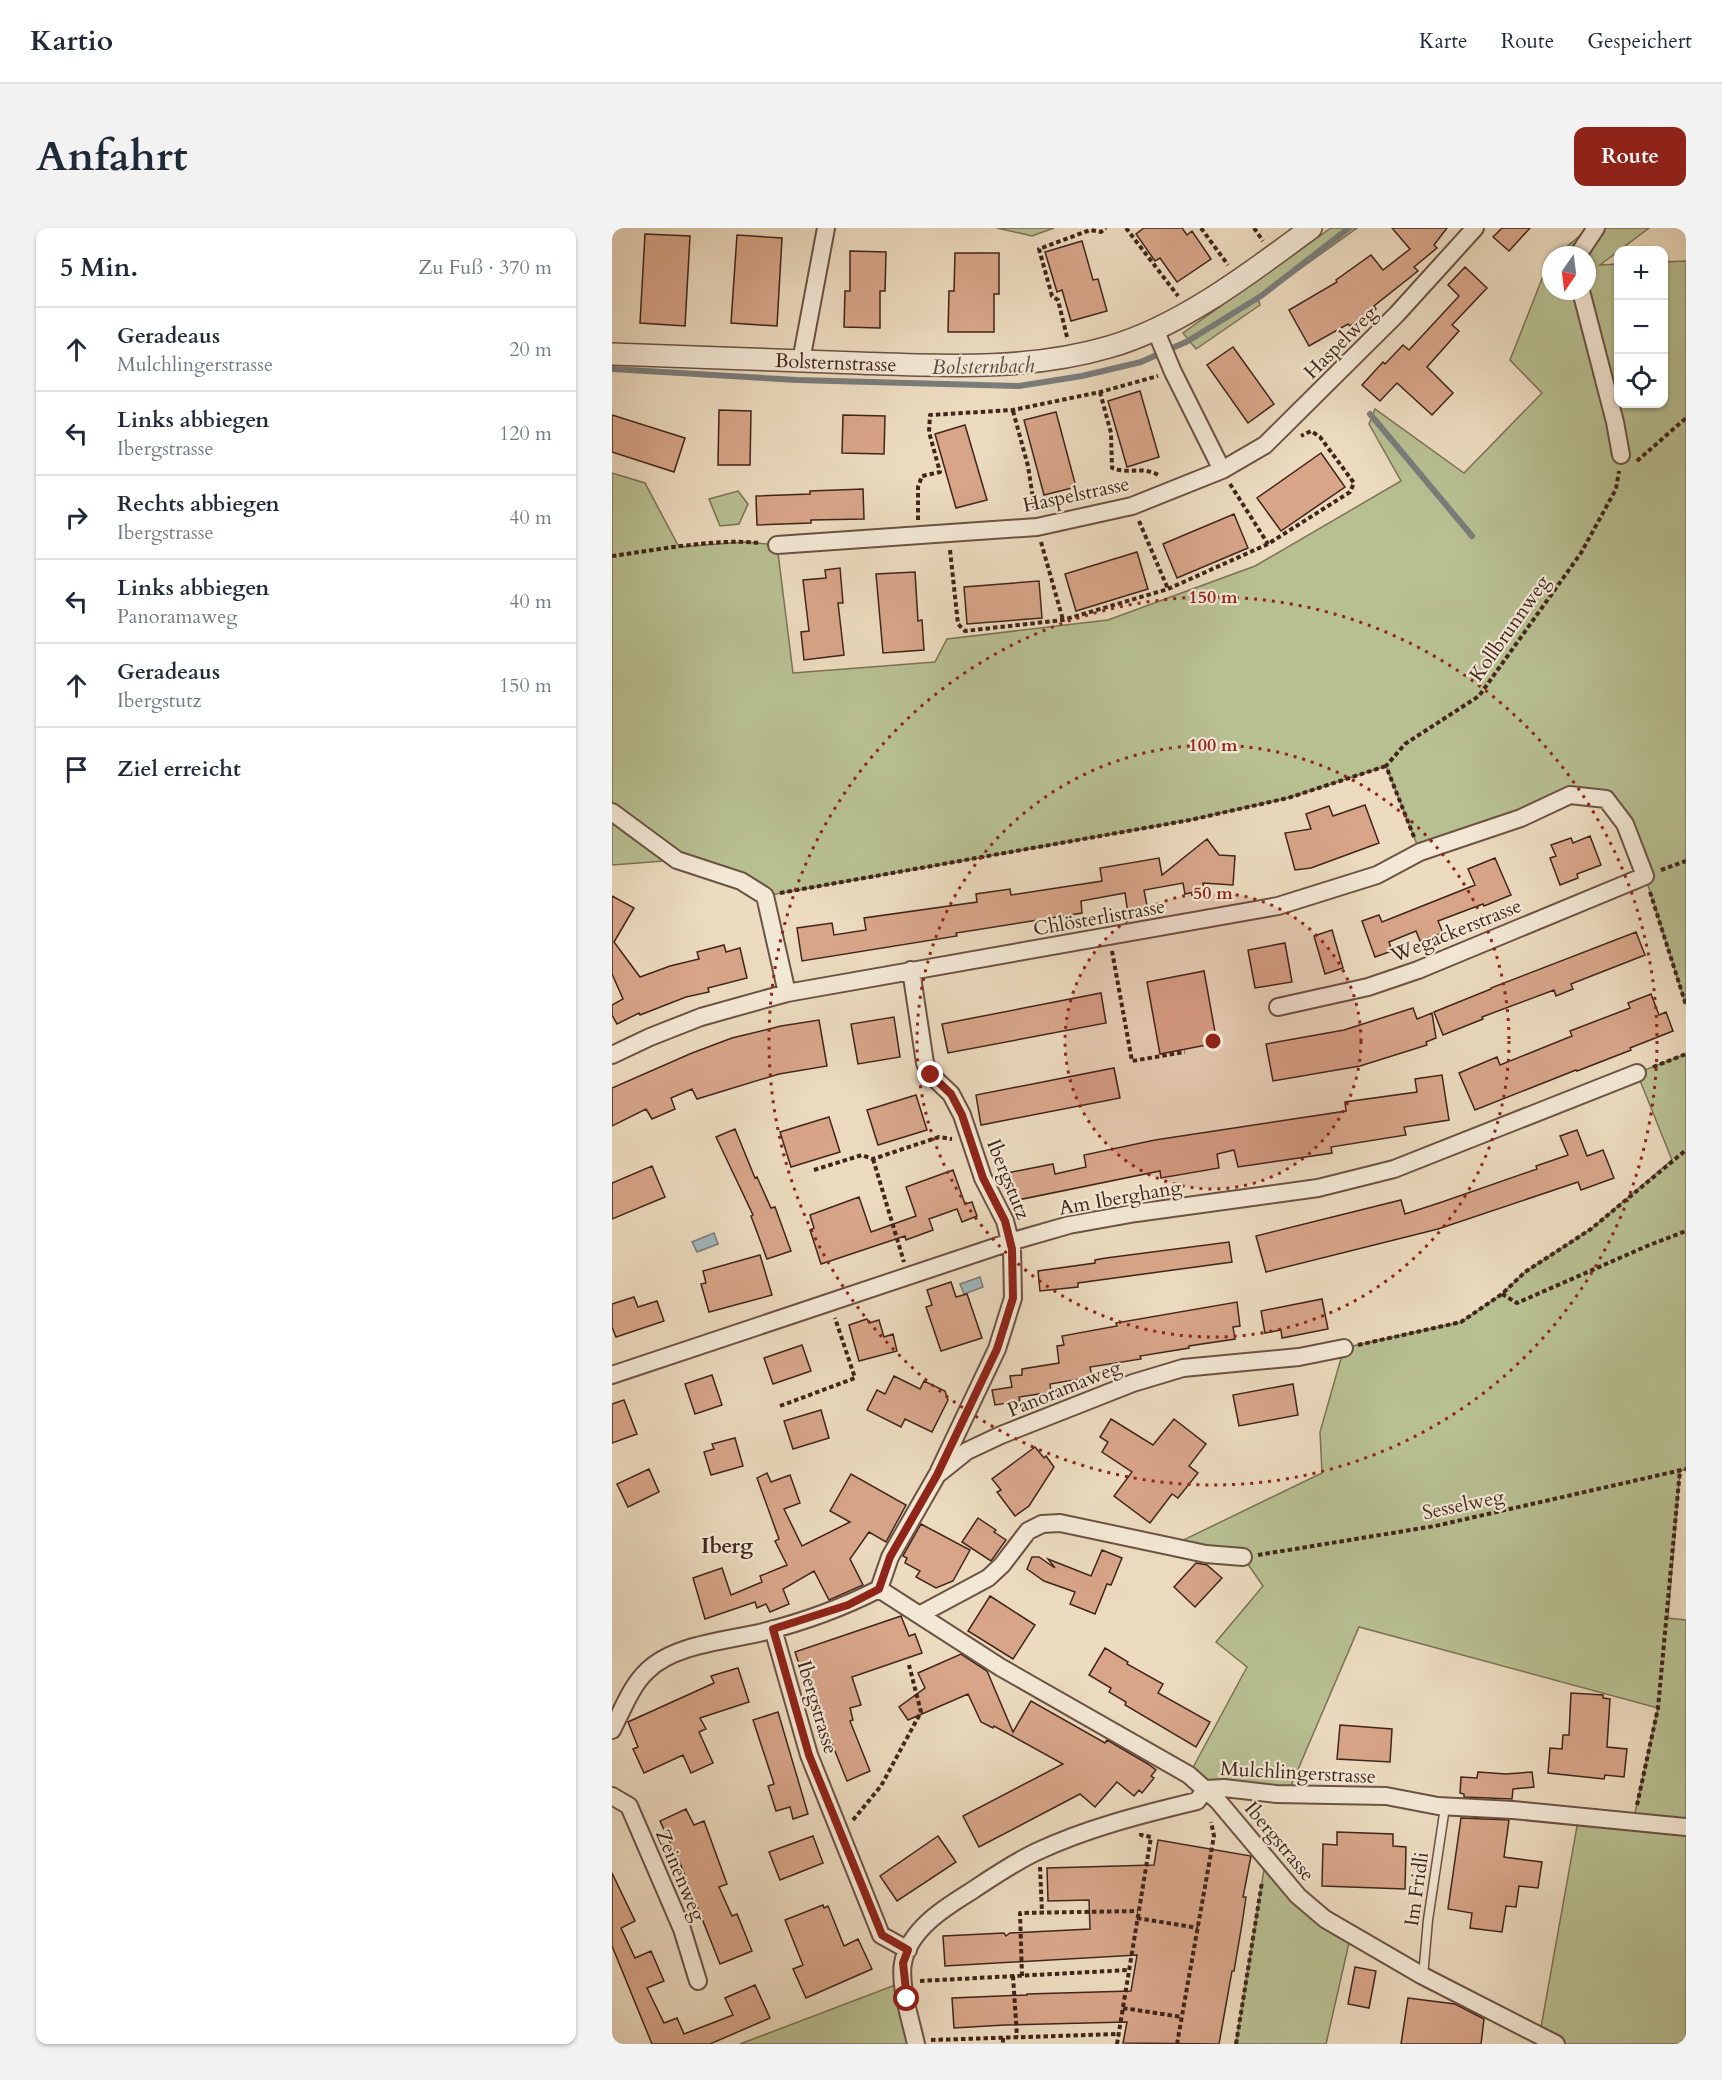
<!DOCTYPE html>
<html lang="de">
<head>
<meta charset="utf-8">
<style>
  :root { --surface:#fff; --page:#f2f2f3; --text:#1f2937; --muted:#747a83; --line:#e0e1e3; --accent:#8f2418 }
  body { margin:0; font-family:Cardo,serif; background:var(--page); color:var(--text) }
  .controls { position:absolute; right:18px; top:18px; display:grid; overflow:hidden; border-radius:12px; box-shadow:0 2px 4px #0004 }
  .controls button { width:54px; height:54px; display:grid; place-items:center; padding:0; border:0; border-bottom:2px solid var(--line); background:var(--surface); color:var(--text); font:30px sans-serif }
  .compass { position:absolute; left:930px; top:18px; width:54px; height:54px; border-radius:50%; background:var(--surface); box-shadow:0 2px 4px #0004; rotate:194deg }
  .stop { position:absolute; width:18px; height:18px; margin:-14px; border:4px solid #8f2418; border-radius:50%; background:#fff }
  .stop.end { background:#8f2418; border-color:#fff; box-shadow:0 2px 6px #0008 }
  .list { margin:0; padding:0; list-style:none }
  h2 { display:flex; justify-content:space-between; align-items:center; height:78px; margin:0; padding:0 24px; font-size:26px }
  h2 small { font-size:20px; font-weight:400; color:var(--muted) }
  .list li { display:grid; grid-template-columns:39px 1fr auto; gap:18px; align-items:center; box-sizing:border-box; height:84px; padding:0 24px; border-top:2px solid var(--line) }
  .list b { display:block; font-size:22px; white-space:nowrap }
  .list p { margin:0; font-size:20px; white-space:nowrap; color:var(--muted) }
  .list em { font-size:20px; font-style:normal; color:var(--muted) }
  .icon { flex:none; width:33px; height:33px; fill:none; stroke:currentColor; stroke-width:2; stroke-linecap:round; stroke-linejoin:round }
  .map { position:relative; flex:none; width:1074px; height:1816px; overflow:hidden; border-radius:12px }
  header { display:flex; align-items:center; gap:36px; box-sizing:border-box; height:84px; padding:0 30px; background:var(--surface); border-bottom:2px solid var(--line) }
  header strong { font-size:28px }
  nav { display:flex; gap:33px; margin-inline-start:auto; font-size:21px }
  .intro { display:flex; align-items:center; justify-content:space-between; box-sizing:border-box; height:144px; padding:0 36px }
  h1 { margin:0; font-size:42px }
  .button { padding:15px 27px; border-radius:12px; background:var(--accent); color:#fff; font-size:21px; font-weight:700 }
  main { display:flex; gap:36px; padding:0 36px }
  aside { flex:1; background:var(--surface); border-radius:12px; box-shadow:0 2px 4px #0004 }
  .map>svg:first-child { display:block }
</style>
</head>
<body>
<header>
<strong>Kartio</strong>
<nav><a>Karte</a><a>Route</a><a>Gespeichert</a></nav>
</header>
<div class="intro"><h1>Anfahrt</h1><a class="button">Route</a></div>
<main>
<aside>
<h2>5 Min.<small>Zu Fuß · 370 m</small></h2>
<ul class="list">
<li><svg class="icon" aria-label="ahead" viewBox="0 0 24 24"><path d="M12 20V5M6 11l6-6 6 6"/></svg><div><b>Geradeaus</b><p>Mulchlingerstrasse</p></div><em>20 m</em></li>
<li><svg class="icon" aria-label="left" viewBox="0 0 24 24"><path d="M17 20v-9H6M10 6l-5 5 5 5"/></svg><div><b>Links abbiegen</b><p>Ibergstrasse</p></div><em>120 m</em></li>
<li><svg class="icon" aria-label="right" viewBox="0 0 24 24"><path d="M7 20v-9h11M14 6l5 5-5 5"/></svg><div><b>Rechts abbiegen</b><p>Ibergstrasse</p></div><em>40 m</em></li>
<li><svg class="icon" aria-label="left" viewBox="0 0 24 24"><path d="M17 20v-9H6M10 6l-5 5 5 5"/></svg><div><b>Links abbiegen</b><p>Panoramaweg</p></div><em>40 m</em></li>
<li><svg class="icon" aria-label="ahead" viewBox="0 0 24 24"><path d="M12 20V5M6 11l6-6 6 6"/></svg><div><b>Geradeaus</b><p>Ibergstutz</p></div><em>150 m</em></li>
<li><svg class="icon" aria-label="arrive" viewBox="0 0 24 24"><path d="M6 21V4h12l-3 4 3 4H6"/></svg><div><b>Ziel erreicht</b></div></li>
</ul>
</aside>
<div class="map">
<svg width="1074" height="1816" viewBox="0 0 1074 1816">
  <rect width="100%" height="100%" fill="#ecdbbf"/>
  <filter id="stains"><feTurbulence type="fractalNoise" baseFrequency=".00333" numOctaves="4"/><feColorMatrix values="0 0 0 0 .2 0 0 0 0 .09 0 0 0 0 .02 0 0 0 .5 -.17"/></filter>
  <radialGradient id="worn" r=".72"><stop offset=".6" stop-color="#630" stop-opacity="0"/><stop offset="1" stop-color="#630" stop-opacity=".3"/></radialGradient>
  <path fill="#b8c092" stroke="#7c7256" stroke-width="1.5" d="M385,0H442L420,8Z
    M719,0H745L646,71L648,77L584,121L571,105Z
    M977,0H1037L988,37L1006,36V176H1052V34L1074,33V777L1033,648L994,571L958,567L808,624L774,538L676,570L578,592L153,668L65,632L0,637V245L33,255L67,319L134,314L165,317L181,445L323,434L335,411L496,392L643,338L789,253L757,196L763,181L852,245L930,165L898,132L937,33L939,32V63H975V27H945Z
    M126,263L136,276L127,296L108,298L97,271Z
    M1074,826V1241L1068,1243L1056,1390L1074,1392V1816H926L967,1587L1021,1594L1046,1480L747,1399L675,1567L618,1561L577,1547L635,1439L604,1414L651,1358L631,1329L559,1318L710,1245L708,1204L732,1120L849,1094L890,1066L913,1044L979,1001L1060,932L1025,845Z
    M654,1629L739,1706L714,1816H624Z
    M291,1754L304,1816H128Z"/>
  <path fill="#a0b8be" stroke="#7a7d7c" stroke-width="1.5" d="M102,1005L106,1016L85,1024L80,1014Z
    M368,1049L371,1059L352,1066L348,1056Z"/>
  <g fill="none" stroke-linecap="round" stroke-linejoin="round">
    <path stroke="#7a7d7c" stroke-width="6" d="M0,141L185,152L407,158L470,148L529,134L576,113L649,68L737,0
      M758,186L860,308"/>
  </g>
  <path fill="#d8a589" stroke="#41251a" stroke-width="1.5" d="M532,0H570L575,7L580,3L599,31L565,54L548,30L543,33L524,6Z
    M780,0H835L822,17L825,20L802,39L806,43L762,78L764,81L738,98L736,96L697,118L677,82L725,54L724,52L759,27L771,42L798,21Z
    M890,0H918L897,23L881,9Z
    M33,6L78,8L73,98L28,95Z
    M125,7L170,10L165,98L119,95Z
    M470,13L481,52L486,51L495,83L459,93L450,62L445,64L433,24Z
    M238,23L274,24L273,63H268V100L232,99L233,63H238Z
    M343,25H387V66H382V104H336L337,63H342Z
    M853,39L875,60L840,97L847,103L815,139L841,165L820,187L785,155L768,173L750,157L771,134L773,136L791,117L797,122L847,68L836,57Z
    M621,119L662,176L636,195L595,137Z
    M528,163L547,229L515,239L496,173Z
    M107,182L139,183L138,237H106Z
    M444,184L464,259L432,267L412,192Z
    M0,187L73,210L62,244L0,224Z
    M231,187L273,188L272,226L230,225Z
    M353,197L375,272L344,280L323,206Z
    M709,225L733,259L669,303L645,270Z
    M251,261L252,291L199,292V295L145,297L144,268L198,266V263Z
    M622,286L636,320L565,350L551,316Z
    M525,324L536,361L464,383L453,346Z
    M228,340L231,375H226L232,427L192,432L189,404L197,403L191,352L214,350L213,342Z
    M303,344L306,393L310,392L312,422L271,425L264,346Z
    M427,353L430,390L355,396L352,359Z
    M753,577L767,615L699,640L683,642L673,605L699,601L694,586L717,578L721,588Z
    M978,608L989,637L965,646L966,650L948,657L938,630L944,628L939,617L959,610L961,615Z
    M595,611L607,627L623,628L621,657L591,655L592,662L573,666L571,655L532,662L536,683L525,685L516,686L513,665L469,673L470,685L344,705L345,708L190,733L185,700L220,695L222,707L254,702L252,690L365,674L364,666L398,661L399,667L490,653L488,640L547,630L550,647Z
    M883,630L899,667L872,678L871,676L826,693L831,705L808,713L804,703L777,714L780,723L763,729L750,693L767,687L770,694L863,657L856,641Z
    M0,668L22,680L2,714L28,749L58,738L87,731L85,724L112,717L114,724L128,720L135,750L96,760L97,764L74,769L28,787L27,785L5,796L0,787V777L11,771L0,746Z
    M720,702L731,740L713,746L702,708Z
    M1024,704L1033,727L959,756L961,761L944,768L942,762L870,789L871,791L831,807L822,784L879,761V760Z
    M673,715L680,754L643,760L636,722Z
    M592,743L605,815L548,826L535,754Z
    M489,765L494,795L336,825L330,796Z
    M1039,766L1047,787L1054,784L1061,803L1018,820L1019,822L965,843L964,842L863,882L847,845L885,829L888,837L960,808L958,803L1018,780L1016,775Z
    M801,780L805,791L820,785L824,810L814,814L815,817L748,838L661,853L654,816L732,802Z
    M282,789L288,829L246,836L239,796Z
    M207,792L215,838L167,846L85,871L80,861L59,870L63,881L40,891L34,881L0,898V860L80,825L120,810L169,798Z
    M502,840L508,870L369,897L364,867Z
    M830,847L837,892L792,899L794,907L719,919L720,925L626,939L622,922L605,926L607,940L549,950L548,943L401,973L395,945L441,936L443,946L474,939L472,927L543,912L734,883L733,874L805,864L803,851Z
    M304,867L315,902L266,917L255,882Z
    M217,889L228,924L179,939L168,904Z
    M123,901L143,950L145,949L159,980L163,979L179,1023L155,1031L139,988L141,987L104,909Z
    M965,902L975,928L991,922L1002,950L969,962L966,954L826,1001L654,1044L644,1008L789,972L793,986L830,974L925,941L924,938L956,927L948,908Z
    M40,938L53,969L0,991V955Z
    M341,942L353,976L360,974L365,988L350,994L345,981L317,991L321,1002L294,1012L293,1008L209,1036L198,1002L202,1000L198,987L247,969L259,1004L304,988L294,959Z
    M617,1014L620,1034L466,1055V1059L428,1063L426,1043L483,1035V1032L494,1030Z
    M148,1027L160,1067L97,1084L89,1056L94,1055L91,1043Z
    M339,1054L344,1069L355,1066L370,1110L329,1123L314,1079L320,1077L315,1062Z
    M22,1069L26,1079L45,1073L52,1093L4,1109L0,1099V1076Z
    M710,1071L716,1101L670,1110L669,1102L653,1105L649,1083Z
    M625,1074L628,1098L621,1099L623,1111L577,1118V1120L528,1128L529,1131L478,1139L480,1149L438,1156L439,1164L407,1169L408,1173L383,1177L380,1162L400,1159L398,1148L410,1147V1141L447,1135L445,1118L452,1117L450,1108L505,1098L504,1095Z
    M255,1091L257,1095L267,1092L272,1109L281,1106L285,1123L247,1133L237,1097Z
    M190,1117L199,1143L161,1156L152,1130Z
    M100,1147L110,1177L83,1186L73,1156Z
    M282,1148L308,1161L312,1153L333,1163L336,1172L320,1204L293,1191L289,1199L255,1182L265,1162L273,1166Z
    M681,1156L686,1187L627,1198L621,1167Z
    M12,1172L25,1206L0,1215V1176Z
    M209,1182L217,1210L181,1221L172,1193Z
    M499,1191L541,1217L562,1191L594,1216L577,1238L586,1245L566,1270L560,1266L538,1295L502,1268L520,1244L490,1224L496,1214L488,1209Z
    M123,1210L131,1238L99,1247L92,1224L102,1221L100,1216Z
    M423,1219L432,1230L434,1228L442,1239L417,1278L403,1288L385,1264L389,1262L380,1251Z
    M37,1241L47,1264L16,1279L5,1256Z
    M155,1245L159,1254L178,1247L188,1275L172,1281L190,1318L238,1294L218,1283L239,1246L294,1277L274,1314L257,1304L238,1331L251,1357L217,1372L202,1343L171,1361L177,1376L158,1384L154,1376L145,1380L143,1374L93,1391L81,1350L110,1340L119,1367L150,1354L148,1348L175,1337L163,1313L167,1311L145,1250Z
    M366,1290L384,1302L382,1304L394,1312L379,1333L350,1314Z
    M309,1296L358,1322L341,1353L324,1360L304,1349L308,1343L293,1335L295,1330L291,1328Z
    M490,1322L510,1330L499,1357L495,1356L483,1386L458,1376L463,1364L432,1353L415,1341L420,1329H427L443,1340L436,1331L479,1348Z
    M584,1335L595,1337L610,1350L583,1379L562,1359Z
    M378,1368L423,1397L401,1431L356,1403Z
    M289,1388L297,1408L303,1406L310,1425L240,1449L249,1477L238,1480L241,1492L238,1493L258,1543L235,1553L214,1501L209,1503L183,1424Z
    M493,1420L516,1434L515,1436L551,1456L546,1465L598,1494L584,1519L513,1477L514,1474L497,1464L499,1460L477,1447Z
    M349,1426L375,1443L401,1504L419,1473L493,1515L495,1512L536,1536L544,1542L539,1548L542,1550L530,1565L527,1562L522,1568L505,1554L483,1579L468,1566L367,1619L351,1588L451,1536L382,1498L381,1500L369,1494L356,1466L296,1492L287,1479L313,1460L306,1445Z
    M126,1440L137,1474L88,1490L94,1501L87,1504L101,1535L79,1545L71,1527L32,1545L21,1521L26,1519L16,1494L102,1455L99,1448Z
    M959,1465L991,1467V1470L998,1471L995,1519L1015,1521L1012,1549L993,1547L992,1551L936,1545L938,1520L950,1521L951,1507H957Z
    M166,1484L196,1586L181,1591L178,1579L164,1583L156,1558L162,1556L141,1492Z
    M728,1497L780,1501L778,1534L725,1531Z
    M866,1544L894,1546L920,1544L922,1559L901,1561L900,1571L852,1569V1566L848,1565L849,1549L865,1550Z
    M74,1581L82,1597L92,1593L115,1656L107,1659L120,1688L125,1686L140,1723L108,1736L68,1635L48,1593Z
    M849,1590L897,1592L892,1629L930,1634L926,1660L907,1658L904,1679L894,1678L890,1704L858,1700L860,1685L836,1681Z
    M725,1604L781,1606V1618L794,1619L793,1661L710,1658L711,1616L725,1617Z
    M201,1608L211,1635L168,1652L157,1624Z
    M326,1608L344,1634L285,1673L268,1648Z
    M546,1612L639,1628L631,1669H634L630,1696L622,1743H620L607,1816L511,1815L515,1794L393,1797L342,1800L340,1770L415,1767V1766L519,1763L525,1727L333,1738L331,1708L392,1705L394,1708L398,1705L478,1701L477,1672L436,1673L435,1640L542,1637Z
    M0,1645L23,1693L9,1700L23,1730L39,1723L52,1753L35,1760L52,1795L65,1790L72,1806L121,1787L113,1770L143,1757L158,1790L98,1816H40L0,1718Z
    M211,1677L212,1680L216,1678L232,1718L246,1711L260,1741L194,1770L181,1741L191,1737L173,1692Z
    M743,1739L764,1743L757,1780L736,1776Z
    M796,1770L843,1776L872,1791L869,1816H789Z"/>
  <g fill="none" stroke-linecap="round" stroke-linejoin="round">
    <defs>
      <path id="service" d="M811,1748L816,1692L833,1579"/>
      <path id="minor" d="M966,27L984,0
        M969,63L1003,194L1009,227
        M543,101L561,144L610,242
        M189,133L214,0
        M165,317L425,299L520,278L610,242L653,217L785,86L863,0
        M0,584L65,632L129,653L153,668L175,765
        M299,742L313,835L319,847L339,866L350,887L371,950L393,993L400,1021L401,1070L385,1121L327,1243
        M0,827L38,809L89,789L175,765L666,678L765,647L808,624L909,590L958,567L994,571L1013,596L1033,648L806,742L756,759L666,779
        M0,1147L398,1014L457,997L524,985L706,960L782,941L1025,845
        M267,1361L278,1329L325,1247L355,1223L389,1207L521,1155L571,1140L687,1129L732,1120
        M307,1387L376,1350L390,1337L416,1303L430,1296L448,1295L594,1326L631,1329
        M161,1401L197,1527L269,1707L296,1722
        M0,1502C10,1483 19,1458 35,1443C62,1416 115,1413 151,1404C191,1394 230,1380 267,1361L388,1439L577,1547L606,1573L686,1668L713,1691L811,1748L944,1816
        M0,1568L17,1578L70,1701L86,1753
        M304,1816C299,1793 287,1758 291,1735C297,1702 332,1680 358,1664C379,1650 401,1635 424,1624C475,1600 531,1586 585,1573L594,1561L612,1560L664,1566L774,1568L826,1578L901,1582L1074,1599"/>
      <g id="tertiary">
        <path id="s1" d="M0,126C82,129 163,132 245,135C329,138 415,143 497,119C568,99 641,43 699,0"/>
      </g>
    </defs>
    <use href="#service" stroke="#6c5243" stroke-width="11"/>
    <use href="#minor" stroke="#6c5243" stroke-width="20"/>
    <use href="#tertiary" stroke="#6c5243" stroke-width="24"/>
    <path stroke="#41251a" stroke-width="4" stroke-dasharray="4.5 3" stroke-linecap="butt" d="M514,0L566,68
      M589,0L616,37
      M642,0L651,13
      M455,109L446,72L440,68L427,21L478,2L489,4L494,0
      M488,164L499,205L500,240C518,247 531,237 548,248
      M401,183L416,238L423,283
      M1025,233L1074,190
      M618,256L656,316
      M306,292V259L310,248L328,244L317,204L318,187L401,182L488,164L546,148
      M527,293L556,361
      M429,314L451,392
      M338,322L346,396L353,403L451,392L556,361L656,316L738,264L742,255L708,209L699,203L689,208
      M0,328C45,322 104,310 148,315
      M802,609L774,538L793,516L867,468L969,325L1004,261L1007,243
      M1049,642L1074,633
      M1038,664L1074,777
      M168,665L578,592L676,570L774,538
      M500,723L520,833L573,824
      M1041,839L1074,826
      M261,931L292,1034
      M202,942L250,927L261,931L327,909L340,911
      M890,1066L905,1075L1035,1018L1074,1003
      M746,1117L849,1094L890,1066L913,1044L979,1001L1074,922
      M168,1178L243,1150L223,1090
      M646,1327L823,1298L1074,1241
      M1025,1577L1046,1480L1068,1242
      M241,1592L269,1558L309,1484L297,1437
      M428,1639L430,1684
      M525,1690L586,1700
      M401,1748L405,1809
      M410,1748L408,1685L526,1683
      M308,1753L517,1742
      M511,1780L570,1789
      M391,1810V1816
      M319,1812L507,1806
      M505,1816L539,1609L529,1607V1605
      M565,1816L602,1608L599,1594
      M624,1816L650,1654"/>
    <use href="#service" stroke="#f3e8d5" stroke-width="8"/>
    <use href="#minor" stroke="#f3e8d5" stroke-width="16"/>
    <use href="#tertiary" stroke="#f3e8d5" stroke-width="21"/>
  </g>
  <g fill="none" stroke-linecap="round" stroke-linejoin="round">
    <path stroke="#8f2418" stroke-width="8" d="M295,1771L291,1735L296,1722L270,1707L197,1527L161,1401L236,1377L267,1361L278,1329L325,1247L385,1121L401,1070L400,1021L393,993L371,950L350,887L339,866L319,847"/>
  </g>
  <circle cx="601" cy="813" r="148" fill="#8f2418" fill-opacity=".12"/>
  <g fill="none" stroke="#8f2418" stroke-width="3" stroke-dasharray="3 6">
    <circle cx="601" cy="813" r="148"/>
    <circle cx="601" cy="813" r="296"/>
    <circle cx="601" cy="813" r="444"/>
  </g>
  <g text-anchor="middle" stroke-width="4.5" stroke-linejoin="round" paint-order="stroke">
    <g font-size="20" fill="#41251a" stroke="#f3e8d5">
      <text transform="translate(728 114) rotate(-45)" y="7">Haspelweg</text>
      <text dy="7" stroke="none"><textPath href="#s1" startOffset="224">Bolsternstrasse</textPath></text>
      <text transform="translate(464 266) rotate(-12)" y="7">Haspelstrasse</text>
      <text transform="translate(897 400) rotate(-55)" y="7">Kollbrunnweg</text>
      <text transform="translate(487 689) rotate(-10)" y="7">Chlösterlistrasse</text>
      <text transform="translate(844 702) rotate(-22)" y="7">Wegackerstrasse</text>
      <text transform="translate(397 951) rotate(68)" y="7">Ibergstutz</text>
      <text transform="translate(508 969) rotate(-10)" y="7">Am Iberghang</text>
      <text transform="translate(452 1160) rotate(-22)" y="7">Panoramaweg</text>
      <text transform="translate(851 1276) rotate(-12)" y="7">Sesselweg</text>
      <text transform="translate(206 1479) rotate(73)" y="7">Ibergstrasse</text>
      <text transform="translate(686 1544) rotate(3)" y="7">Mulchlingerstrasse</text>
      <text transform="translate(668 1613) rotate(50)" y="7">Ibergstrasse</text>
      <text transform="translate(69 1647) rotate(67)" y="7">Zeinenweg</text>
      <text transform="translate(804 1661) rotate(-82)" y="7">Im Fridli</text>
    </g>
    <g font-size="21" font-style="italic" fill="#594a43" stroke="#f3e8d5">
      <text transform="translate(371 138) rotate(-1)" y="7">Bolsternbach</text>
    </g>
    <g font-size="22" font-weight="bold" fill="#41251a" stroke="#f3e8d5">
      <text x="115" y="1325">Iberg</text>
    </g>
  </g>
  <circle cx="601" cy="813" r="9" fill="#8f2418" stroke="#f3e8d5" stroke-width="3"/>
  <g font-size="18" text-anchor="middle" font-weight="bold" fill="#8f2418" stroke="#f3e8d5" stroke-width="4.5" stroke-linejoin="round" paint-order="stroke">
    <text x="601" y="375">150 m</text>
    <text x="601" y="523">100 m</text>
    <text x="601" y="671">50 m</text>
  </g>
  <rect width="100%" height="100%" filter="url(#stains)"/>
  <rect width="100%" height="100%" fill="url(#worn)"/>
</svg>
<div class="controls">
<button>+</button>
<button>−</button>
<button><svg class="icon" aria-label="locate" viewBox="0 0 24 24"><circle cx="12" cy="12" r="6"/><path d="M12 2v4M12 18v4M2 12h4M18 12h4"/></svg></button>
</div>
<svg class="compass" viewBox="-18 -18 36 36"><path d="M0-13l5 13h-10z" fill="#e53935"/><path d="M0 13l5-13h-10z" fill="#747a83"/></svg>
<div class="stop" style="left:295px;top:1771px"></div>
<div class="stop end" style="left:319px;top:847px"></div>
</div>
</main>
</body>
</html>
